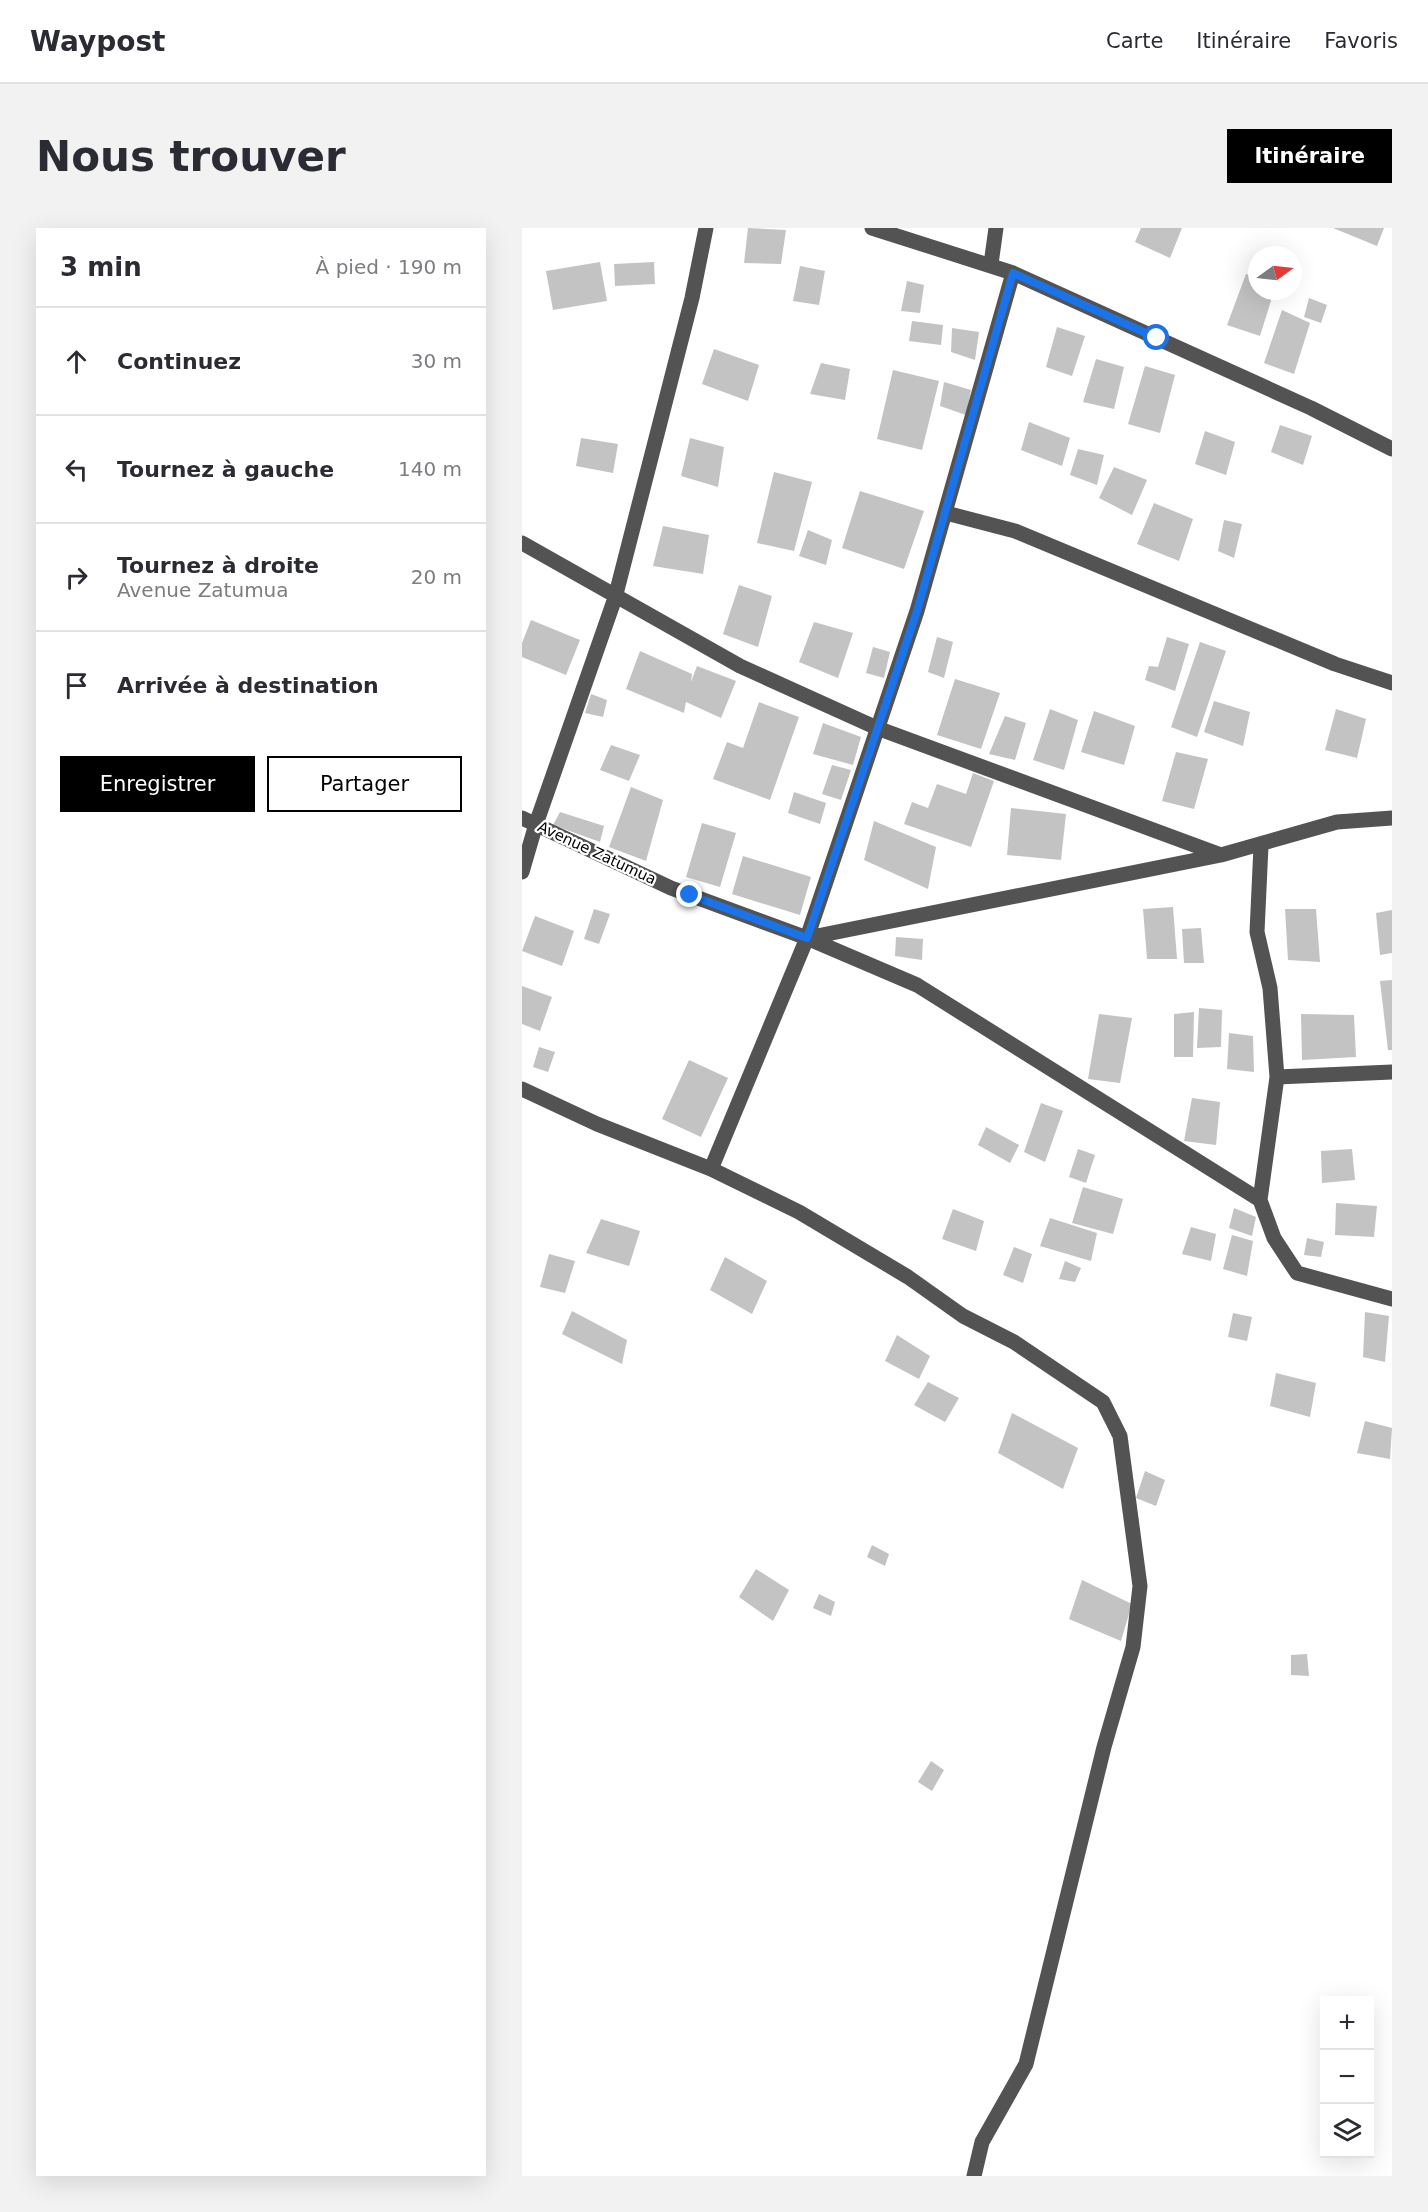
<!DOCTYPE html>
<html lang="fr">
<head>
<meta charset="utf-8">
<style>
  :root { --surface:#fff; --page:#f2f2f3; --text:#2b2b33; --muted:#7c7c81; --line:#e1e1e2; --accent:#000 }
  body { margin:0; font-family:"DejaVu Sans",sans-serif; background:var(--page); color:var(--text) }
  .controls { position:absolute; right:18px; bottom:18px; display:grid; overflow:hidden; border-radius:0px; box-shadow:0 6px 24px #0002 }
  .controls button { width:54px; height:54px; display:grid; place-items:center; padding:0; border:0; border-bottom:2px solid var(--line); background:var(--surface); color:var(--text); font:30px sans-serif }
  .compass { position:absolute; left:726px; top:18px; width:54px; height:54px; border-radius:50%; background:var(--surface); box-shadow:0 6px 24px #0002; rotate:75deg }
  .stop { position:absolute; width:18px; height:18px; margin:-14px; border:4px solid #1a73e8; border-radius:50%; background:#fff }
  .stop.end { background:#1a73e8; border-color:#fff; box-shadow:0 2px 6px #0008 }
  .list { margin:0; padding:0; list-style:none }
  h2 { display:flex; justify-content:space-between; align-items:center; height:78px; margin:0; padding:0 24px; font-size:26px }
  h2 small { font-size:20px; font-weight:400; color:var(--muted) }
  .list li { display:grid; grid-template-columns:39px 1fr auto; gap:18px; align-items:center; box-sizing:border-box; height:108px; padding:0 24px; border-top:2px solid var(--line) }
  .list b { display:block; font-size:22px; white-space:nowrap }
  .list p { margin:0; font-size:20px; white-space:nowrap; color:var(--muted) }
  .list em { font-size:20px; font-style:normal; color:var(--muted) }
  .actions { display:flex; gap:12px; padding:18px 24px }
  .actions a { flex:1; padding:14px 0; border:2px solid var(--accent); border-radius:0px; text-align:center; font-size:21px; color:var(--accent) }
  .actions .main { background:var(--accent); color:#fff }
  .icon { flex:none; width:33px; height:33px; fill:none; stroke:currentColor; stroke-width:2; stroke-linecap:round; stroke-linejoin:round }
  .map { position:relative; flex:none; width:870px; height:1948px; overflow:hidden; border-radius:0px }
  header { display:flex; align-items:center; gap:36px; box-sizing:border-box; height:84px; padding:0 30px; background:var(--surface); border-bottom:2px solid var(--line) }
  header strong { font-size:28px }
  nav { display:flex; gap:33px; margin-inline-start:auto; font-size:21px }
  .intro { display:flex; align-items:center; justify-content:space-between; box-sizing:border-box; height:144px; padding:0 36px }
  h1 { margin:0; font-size:42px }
  .button { padding:15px 27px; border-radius:0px; background:var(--accent); color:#fff; font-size:21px; font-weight:700 }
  main { display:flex; gap:36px; padding:0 36px }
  aside { flex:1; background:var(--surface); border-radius:0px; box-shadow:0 6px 24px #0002 }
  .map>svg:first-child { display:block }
</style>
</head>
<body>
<header>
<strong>Waypost</strong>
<nav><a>Carte</a><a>Itinéraire</a><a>Favoris</a></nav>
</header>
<div class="intro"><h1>Nous trouver</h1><a class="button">Itinéraire</a></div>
<main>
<aside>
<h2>3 min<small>À pied · 190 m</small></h2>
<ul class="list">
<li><svg class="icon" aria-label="ahead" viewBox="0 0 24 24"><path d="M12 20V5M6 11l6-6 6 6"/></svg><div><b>Continuez</b></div><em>30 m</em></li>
<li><svg class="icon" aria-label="left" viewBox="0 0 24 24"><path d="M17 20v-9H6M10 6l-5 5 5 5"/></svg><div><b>Tournez à gauche</b></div><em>140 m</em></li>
<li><svg class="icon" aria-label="right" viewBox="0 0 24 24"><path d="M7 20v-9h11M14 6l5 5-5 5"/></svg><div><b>Tournez à droite</b><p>Avenue Zatumua</p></div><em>20 m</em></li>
<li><svg class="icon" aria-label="arrive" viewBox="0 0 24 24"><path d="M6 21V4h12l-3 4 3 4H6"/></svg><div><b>Arrivée à destination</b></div></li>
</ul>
<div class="actions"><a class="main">Enregistrer</a><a>Partager</a></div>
</aside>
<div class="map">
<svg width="870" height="1948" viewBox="0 0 870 1948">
  <rect width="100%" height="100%" fill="#fff"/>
  <path fill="#c3c3c3" d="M226,0L264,2L259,36L222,35Z
    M619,0H660L648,30L613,14Z
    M811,0H862L855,18Z
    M78,34L85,73L31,82L24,43Z
    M132,34L133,56L93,58L92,36Z
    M278,38L303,43L297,77L271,73Z
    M724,46L735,50V63H752L738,108L705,97Z
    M385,53L402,57L398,85L379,83Z
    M787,70L805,77L799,95L782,89Z
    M760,82L788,95L772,146L742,135Z
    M390,93L421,97L419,117L387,113Z
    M535,99L563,108L550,148L524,139Z
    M430,100L457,104L453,132L429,124Z
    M192,121L237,137L226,173L180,156Z
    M574,131L602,139L592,181L561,174Z
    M299,135L328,141L323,172L288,166Z
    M623,138L653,147L638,205L606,196Z
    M371,142L417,153L400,222L355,211Z
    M422,154L449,162L444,187L418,178Z
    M507,194L548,210L540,238L499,222Z
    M758,197L790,208L781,237L749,224Z
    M683,203L713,214L704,247L673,236Z
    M59,210L96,216L91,245L54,238Z
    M168,210L202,219L196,259L159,248Z
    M556,221L582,227L575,257L548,247Z
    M592,239L625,252L610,287L577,270Z
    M252,244L290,254L272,323L235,315Z
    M338,263L402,283L382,341L320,320Z
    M632,275L671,291L657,333L615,316Z
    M702,292L720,296L712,330L696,323Z
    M141,298L187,307L181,346L131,338Z
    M286,302L310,312L304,337L277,328Z
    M217,357L250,368L236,419L201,406Z
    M9,392L58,412L44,447L0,429V415Z
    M292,394L331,405L316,450L277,434Z
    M415,409L431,414L422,450L406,444Z
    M645,409L667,416L653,463L623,452L627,438L636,439Z
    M678,414L704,423L675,509L649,499Z
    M351,419L368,424L362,450L344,445Z
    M118,423L170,446L169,454L175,438L214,453L199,490L164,474L162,485L104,461Z
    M433,451L478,465L459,521L415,507Z
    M69,466L85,472L81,489L63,485Z
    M692,473L728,484L721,518L682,504Z
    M237,474L277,489L248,572L191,551L205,514L221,520Z
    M528,481L556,492L542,542L511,532Z
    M814,481L844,491L835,530L803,522Z
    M572,483L613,498L602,537L559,524Z
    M483,488L504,495L493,532L467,526Z
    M301,495L339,509L331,537L291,526Z
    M89,517L118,527L107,553L78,542Z
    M654,524L686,531L672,581L640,573Z
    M310,537L329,542L319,572L300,566Z
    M451,545L472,553L449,619L382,596L390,574L406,580L415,556L444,566Z
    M109,559L141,572L124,633L87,619Z
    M272,564L304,575L298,596L266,585Z
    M489,580L544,586L539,632L485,627Z
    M38,584L82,598L78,614L31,597Z
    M352,593L414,619L406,661L342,632Z
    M180,595L214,605L198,659L164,649Z
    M221,628L289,649L278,687L210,666Z
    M651,679L655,731H625L621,681Z
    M72,681L88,686L77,716L62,711Z
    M763,681H794L798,734L766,732Z
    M870,682V725L858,727L854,685Z
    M13,688L52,703L40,738L0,723Z
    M679,700L682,735H662L660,701Z
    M374,709L401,711L400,732L373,728Z
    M870,752V822H866L858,753Z
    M0,758L30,769L18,803L0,796Z
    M677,780L700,782L699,819L675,820Z
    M672,784L671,829H652V786Z
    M577,786L610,790L598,855L566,851Z
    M779,786L832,787L834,829L780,832Z
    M707,805L731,808L732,844L705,841Z
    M17,819L33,824L26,844L11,839Z
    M167,832L206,850L179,909L140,891Z
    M670,870L698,874L694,917L662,913Z
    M519,875L541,883L523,934L502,924Z
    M464,899L497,917L488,935L456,917Z
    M556,921L573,927L564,955L547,949Z
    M830,921L833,952L800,955L799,923Z
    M561,959L601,971L591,1006L550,995Z
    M814,975L855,978L852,1009L813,1007Z
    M712,980L734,989L730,1008L707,1000Z
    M431,981L462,993L454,1023L420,1011Z
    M528,990L575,1005L569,1033L518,1018Z
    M79,991L118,1003L107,1038L64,1025Z
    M669,999L694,1006L689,1033L660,1026Z
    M710,1007L731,1013L725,1048L701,1041Z
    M785,1010L802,1014L799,1029L782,1027Z
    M492,1019L510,1026L501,1055L481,1047Z
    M27,1026L53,1033L43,1065L18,1059Z
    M203,1029L245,1053L230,1086L188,1062Z
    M543,1033L559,1040L553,1054L537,1051Z
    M50,1083L105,1112L100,1136L40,1106Z
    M843,1084L867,1088L863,1134L841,1129Z
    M711,1085L730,1089L725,1113L706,1109Z
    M375,1107L408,1128L397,1151L363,1133Z
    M754,1145L794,1155L788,1189L748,1178Z
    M406,1154L437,1170L423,1194L392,1177Z
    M490,1185L556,1220L541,1261L476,1225Z
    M843,1193L870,1200L868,1231L835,1225Z
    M623,1243L643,1252L634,1278L614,1270Z
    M350,1317L367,1326L363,1338L345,1329Z
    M234,1341L267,1362L251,1393L217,1369Z
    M560,1352L610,1376L599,1413L547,1391Z
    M297,1366L313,1374L309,1388L291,1380Z
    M785,1426L787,1448L769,1447V1427Z
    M409,1533L422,1542L410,1563L396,1554Z"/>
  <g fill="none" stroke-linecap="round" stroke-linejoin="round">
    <path stroke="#535353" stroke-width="15" d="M350,0L491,45L789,180L870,221
      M469,36L474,0
      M424,285L493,303L813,436L870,455
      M0,315L218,438L355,500L699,627
      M0,590L149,660L285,710L395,757L738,972
      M739,618L735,704L748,760L755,849L738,972L752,1010L775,1045L870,1071
      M0,644L14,596L93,370L170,70L184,0
      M285,710L699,627L815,594L870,590
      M755,849L870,844
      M0,861L75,896L189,941L277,984L386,1049L441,1088L492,1114L581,1174L598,1208L618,1358L611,1419L582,1519L504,1836L460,1914L452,1948
      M189,941L285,710L395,383L491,45"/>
  </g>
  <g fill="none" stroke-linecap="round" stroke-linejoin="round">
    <path stroke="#1a73e8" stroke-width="8" d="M168,667L285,710L395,383L491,45L635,110"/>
  </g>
  <g text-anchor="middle" stroke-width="4.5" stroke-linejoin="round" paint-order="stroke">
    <g font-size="15" fill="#000" stroke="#fff">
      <text transform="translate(75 625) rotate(25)" y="5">Avenue Zatumua</text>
    </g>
  </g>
</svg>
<div class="controls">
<button>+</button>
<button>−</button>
<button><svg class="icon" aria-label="layers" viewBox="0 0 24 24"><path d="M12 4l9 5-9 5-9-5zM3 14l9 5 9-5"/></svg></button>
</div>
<svg class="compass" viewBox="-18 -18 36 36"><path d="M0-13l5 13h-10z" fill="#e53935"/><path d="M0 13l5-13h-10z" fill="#7c7c81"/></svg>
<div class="stop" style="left:635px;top:110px"></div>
<div class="stop end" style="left:168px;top:667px"></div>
</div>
</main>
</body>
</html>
